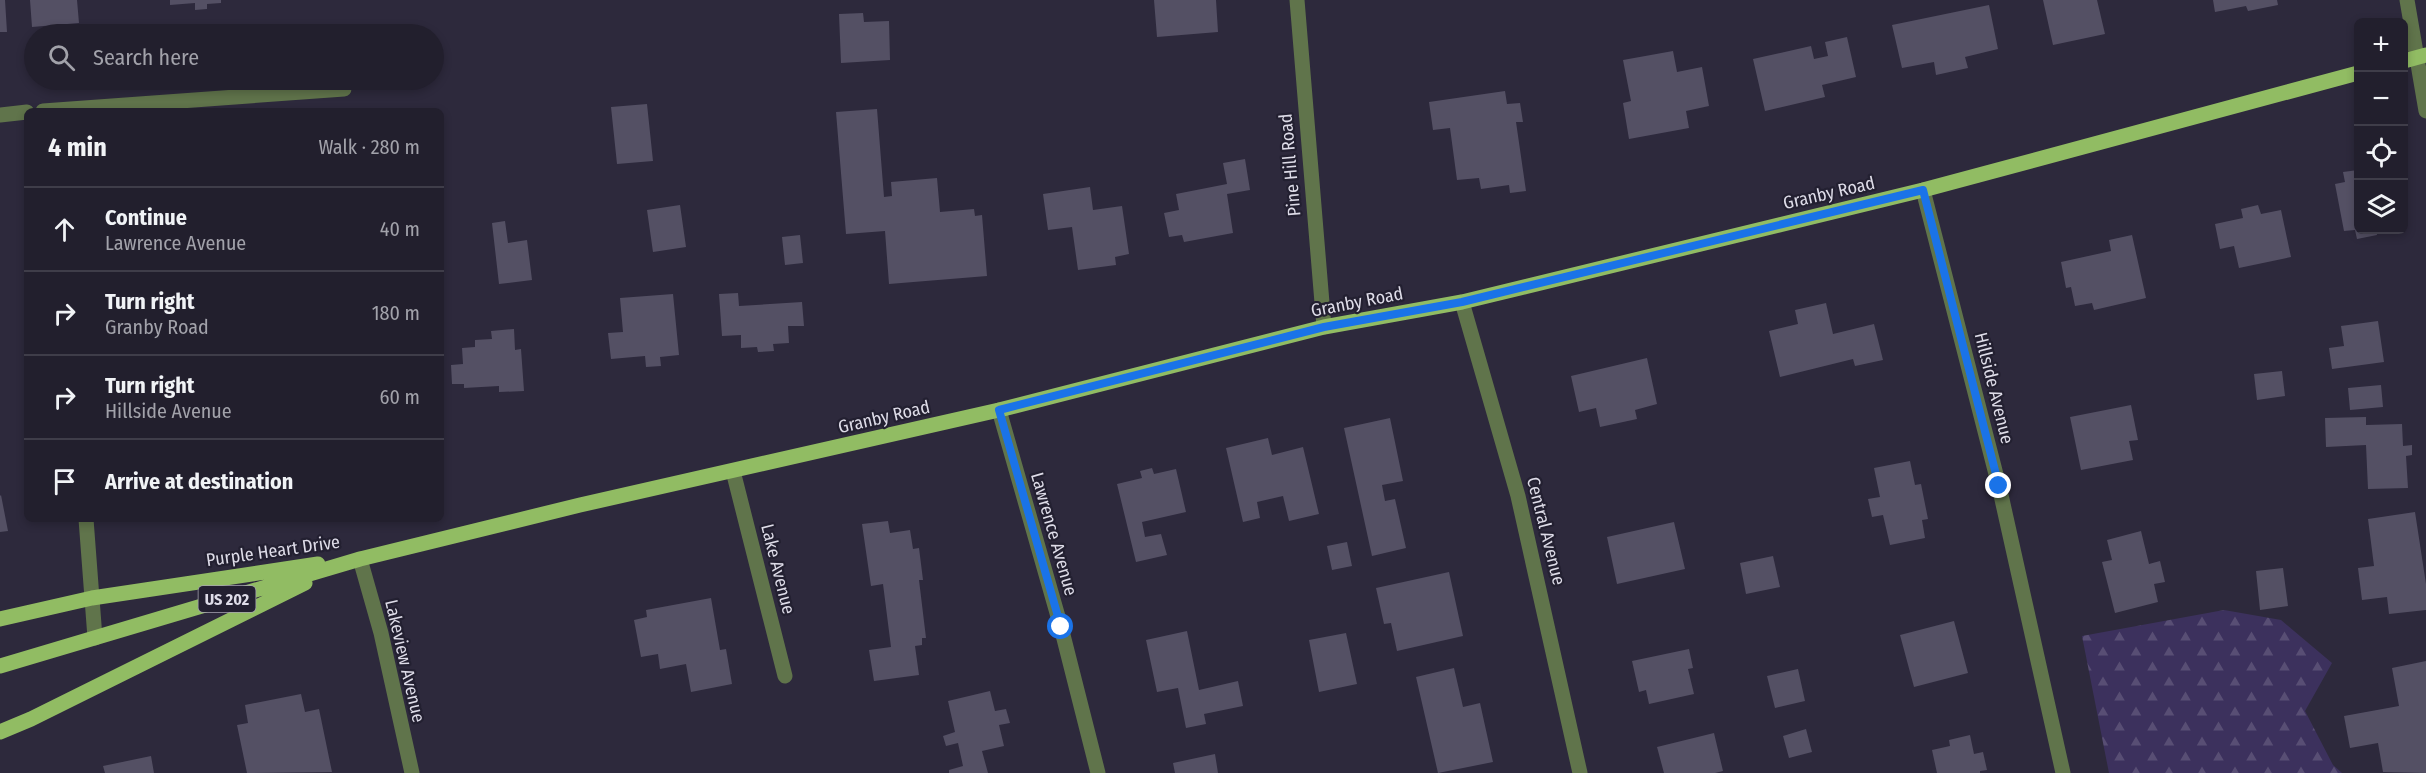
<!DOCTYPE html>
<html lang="en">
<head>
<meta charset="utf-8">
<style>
  :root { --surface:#221f2d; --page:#2e2c39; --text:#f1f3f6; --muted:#a2a2aa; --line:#3f3d49 }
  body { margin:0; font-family:"Fira Sans Condensed",sans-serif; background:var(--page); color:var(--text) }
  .controls { position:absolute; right:18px; top:18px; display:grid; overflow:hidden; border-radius:9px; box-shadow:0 3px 9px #0003 }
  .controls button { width:54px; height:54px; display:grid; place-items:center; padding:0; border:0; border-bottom:2px solid var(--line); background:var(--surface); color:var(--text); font:30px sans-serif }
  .stop { position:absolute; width:18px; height:18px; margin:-14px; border:4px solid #1a73e8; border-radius:50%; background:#fff }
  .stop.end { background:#1a73e8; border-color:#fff; box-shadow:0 2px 6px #0008 }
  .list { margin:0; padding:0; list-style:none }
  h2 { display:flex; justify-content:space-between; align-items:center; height:78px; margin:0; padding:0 24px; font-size:26px }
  h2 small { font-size:20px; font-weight:400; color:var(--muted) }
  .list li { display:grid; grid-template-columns:39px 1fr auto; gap:18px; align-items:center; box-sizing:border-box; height:84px; padding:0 24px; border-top:2px solid var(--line) }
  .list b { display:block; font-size:22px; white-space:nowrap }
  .list p { margin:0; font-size:20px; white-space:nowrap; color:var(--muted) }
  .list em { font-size:20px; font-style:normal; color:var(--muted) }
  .icon { flex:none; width:33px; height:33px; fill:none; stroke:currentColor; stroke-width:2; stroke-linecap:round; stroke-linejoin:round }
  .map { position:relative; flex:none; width:2426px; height:773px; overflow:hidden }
  .search { position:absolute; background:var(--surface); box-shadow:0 3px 9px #0003; left:24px; top:24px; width:420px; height:66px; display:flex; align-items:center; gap:15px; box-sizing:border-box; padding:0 21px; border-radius:33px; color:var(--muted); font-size:22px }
  .panel { position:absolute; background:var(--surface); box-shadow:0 3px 9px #0003; left:24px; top:108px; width:420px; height:414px; border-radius:9px }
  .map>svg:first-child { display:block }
</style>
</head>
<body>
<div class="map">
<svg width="2426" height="773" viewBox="0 0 2426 773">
  <defs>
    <pattern id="forest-firs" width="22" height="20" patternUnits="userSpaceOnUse" patternTransform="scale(1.5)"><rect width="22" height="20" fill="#3c315d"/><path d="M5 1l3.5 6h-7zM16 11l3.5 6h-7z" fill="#584e74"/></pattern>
  </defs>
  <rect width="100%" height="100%" fill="#2d293c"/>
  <path fill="url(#forest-firs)" d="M2224,610L2281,620L2332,663L2305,711L2333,765L2342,773H2109L2082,636Z"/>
  <path fill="#545064" d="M0,0H5L7,32H0Z
    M30,0H77L79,23L32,27Z
    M170,0H221V3L207,4V9L195,10V3L170,5Z
    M1154,0H1216L1218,32L1157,37Z
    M2043,0H2097L2105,34L2053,45Z
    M2213,0H2277L2278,5L2248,11L2246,6L2215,12Z
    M1989,5L1998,49L1965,57L1968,68L1936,75L1934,62L1902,68L1892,25Z
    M863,13L864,22L889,21L890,60L841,63L839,14Z
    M1847,37L1856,77L1822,85L1825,97L1765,111L1753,59L1811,46L1814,59L1828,56L1825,42Z
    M1673,51L1677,72L1702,67L1709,106L1686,111L1689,128L1629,139L1623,103L1631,101L1623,60Z
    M1505,91L1507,104L1520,103L1523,122H1516L1526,191L1510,193L1509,185L1481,189L1479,178L1457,180L1450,128L1433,130L1429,102Z
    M647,104L653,161L617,164L611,107Z
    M877,109L884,197L892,196L891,182L937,178L940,212L974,209L975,216L982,215L987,276L889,284L885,231L846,234L836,112Z
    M1245,159L1250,190L1227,194L1233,233L1184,242L1182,235L1169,237L1164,213L1179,210L1176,194L1227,184L1223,163Z
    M2358,170V230H2376L2377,235L2357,239L2355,230L2344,231L2335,184L2345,182L2343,172Z
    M1090,187L1093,210L1122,206L1129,254L1115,257L1116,265L1078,270L1072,227L1048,230L1043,194Z
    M680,205L686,247L653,252L647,210Z
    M2258,205L2261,214L2281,210L2291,257L2239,268L2234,246L2220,249L2215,224L2243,218L2241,209Z
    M505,221L508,243L527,240L532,280L499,284L492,223Z
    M800,235L803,263L785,265L782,237Z
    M2132,235L2146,298L2094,310L2092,303L2075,306L2071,287L2066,288L2061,262L2111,251L2109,240Z
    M738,293L739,306L802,302L804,326H788L789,343L773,344L774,351L758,352L757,347L741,348V335L722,336L719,294Z
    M673,294L679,355L660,357L661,366L646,367L645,356L611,359L608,333L623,332L620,298Z
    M1826,303L1833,334L1874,324L1883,360L1855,366L1853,359L1780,377L1769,331L1798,324L1795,310Z
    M2378,321L2384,362L2332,369L2329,348L2344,346L2341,326Z
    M514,329L515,350L521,349L524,391L499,392V386L464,388V384H452L451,365L463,364L462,348L475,347V340L492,339L491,331Z
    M1647,358L1657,404L1635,410L1637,419L1600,427L1596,408L1579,412L1571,376Z
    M2282,371L2285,396L2257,400L2254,374Z
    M2381,385L2383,407L2350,410L2348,388Z
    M2131,405L2138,440L2129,441L2133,460L2081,470L2070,417Z
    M2366,417V425L2402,424L2403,446L2412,445V455L2406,456L2408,488L2368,489L2366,445L2326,447L2325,418Z
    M1390,418L1403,481L1382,485L1385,501L1395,499L1406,548L1372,556L1344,428Z
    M1268,438L1272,455L1303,447L1319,514L1289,521L1283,496L1257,502L1260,518L1243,522L1226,448Z
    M1910,461L1915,485L1921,484L1928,519L1922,520L1925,538L1890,545L1883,515L1872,517L1868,499L1880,497L1874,468Z
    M1152,468L1154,474L1176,469L1186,512L1142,522L1145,537L1161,534L1167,555L1136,562L1117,484L1142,478L1140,471Z
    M1,495L8,531L0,532V496Z
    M2415,512L2426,584V610L2389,614L2387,597L2362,600L2358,568L2374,566L2368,519Z
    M888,521L890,533L910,530L913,549L919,548L923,580H919L926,638H922V645L915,646L919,675L874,681L869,650L891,647L883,584L871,586L862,524Z
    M1674,522L1685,569L1617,584L1607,537Z
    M2141,531L2149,564L2160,561L2165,582L2154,584L2158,602L2115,613L2102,562L2112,560L2107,540Z
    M1347,542L1352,566L1332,570L1327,546Z
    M1773,556L1780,587L1746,594L1740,563Z
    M2283,568L2288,606L2260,610L2256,571Z
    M1449,572L1463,636L1397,651L1391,623L1384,624L1376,588Z
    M711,598L720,650L726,649L732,684L691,692L686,664L660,669L658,654L641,657L634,620L647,617L646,610Z
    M1954,621L1968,673L1914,687L1900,635Z
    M1187,631L1199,690L1238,681L1243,706L1204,714L1206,724L1186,728L1178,688L1157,692L1146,640Z
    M1346,633L1357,684L1319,692L1309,640Z
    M1689,649L1693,668L1688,669L1694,694L1649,704L1646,690L1639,692L1632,661Z
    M2426,661V773L2383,772L2378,743L2350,748L2344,716L2399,706L2392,668Z
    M1454,668L1463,707L1480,703L1493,762L1438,773L1416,677Z
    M1798,669L1805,701L1775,708L1767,676Z
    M990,691L995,711L1006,709L1010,723L999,725L1004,746L982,751L988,773H949V770L963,766L958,743L946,746L943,736L955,732L948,701Z
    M301,694L305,712L319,709L332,772L247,773L237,725L248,723L245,705Z
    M1806,729L1812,752L1789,758L1783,736Z
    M1714,733L1723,771L1715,773H1664L1657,747Z
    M1970,735L1974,754L1983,752L1987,770L1980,771V773H1937L1932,750L1950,746L1949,740Z
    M1215,754L1218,773H1175L1173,763Z
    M151,756L154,773H105L103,766Z"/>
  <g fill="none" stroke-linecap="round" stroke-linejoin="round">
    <path stroke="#60744b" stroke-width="15" d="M1297,0L1324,327
      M2407,0L2426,111
      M43,111L344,89
      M0,115L27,112
      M1923,190L1999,486L2063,773
      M1462,302L1518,496L1580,773
      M999,410L1061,627L1098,773
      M733,471L785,676
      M86,519L95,638
      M360,559L381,633L412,773"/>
    <path stroke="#91bc63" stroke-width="15" d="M2404,61L2426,55
      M0,619L92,598L318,564
      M0,666L360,559L580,505L999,410L1324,327L1462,302L1923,190L2358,73
      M0,732L31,719L305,583"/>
  </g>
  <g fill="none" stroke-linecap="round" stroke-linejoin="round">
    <path stroke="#1a73e8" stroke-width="8" d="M1061,627L999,410L1324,327L1462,302L1923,190L1999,486"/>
  </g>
  <g text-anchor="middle" stroke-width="4.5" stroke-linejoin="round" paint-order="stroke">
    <rect fill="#232031" stroke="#a6a4b1" stroke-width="1.5" x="198.5" y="586" width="57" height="26" rx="4.5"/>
    <g font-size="16" font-weight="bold" fill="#dedce8">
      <text x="227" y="605">US 202</text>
    </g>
    <g font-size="18" fill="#dedce8" stroke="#232031">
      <text transform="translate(1290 165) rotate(-95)" y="6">Pine Hill Road</text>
      <text transform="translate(1829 193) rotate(-13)" y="6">Granby Road</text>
      <text transform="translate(1357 302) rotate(-11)" y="6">Granby Road</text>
      <text transform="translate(1994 388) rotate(76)" y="6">Hillside Avenue</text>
      <text transform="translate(884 417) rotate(-13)" y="6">Granby Road</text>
      <text transform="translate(1546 531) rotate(76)" y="6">Central Avenue</text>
      <text transform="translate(1054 534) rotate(74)" y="6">Lawrence Avenue</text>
      <text transform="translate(273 551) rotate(-8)" y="6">Purple Heart Drive</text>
      <text transform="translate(778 569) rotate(76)" y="6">Lake Avenue</text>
      <text transform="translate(405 661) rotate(77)" y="6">Lakeview Avenue</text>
    </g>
  </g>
</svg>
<div class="controls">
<button>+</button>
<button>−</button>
<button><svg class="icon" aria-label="locate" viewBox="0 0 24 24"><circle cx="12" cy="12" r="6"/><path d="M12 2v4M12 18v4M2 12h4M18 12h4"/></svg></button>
<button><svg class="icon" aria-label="layers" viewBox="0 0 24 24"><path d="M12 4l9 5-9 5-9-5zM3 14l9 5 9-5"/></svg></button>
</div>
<div class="stop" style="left:1061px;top:627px"></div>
<div class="stop end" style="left:1999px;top:486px"></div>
<div class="search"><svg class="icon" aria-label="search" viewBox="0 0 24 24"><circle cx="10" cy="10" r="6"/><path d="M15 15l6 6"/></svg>Search here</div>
<section class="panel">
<h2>4 min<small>Walk · 280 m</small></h2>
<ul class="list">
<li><svg class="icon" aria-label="ahead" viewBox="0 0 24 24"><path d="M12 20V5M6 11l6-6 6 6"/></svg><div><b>Continue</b><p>Lawrence Avenue</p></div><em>40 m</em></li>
<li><svg class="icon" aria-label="right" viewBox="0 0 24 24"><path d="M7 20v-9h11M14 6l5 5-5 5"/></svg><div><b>Turn right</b><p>Granby Road</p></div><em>180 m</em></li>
<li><svg class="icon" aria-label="right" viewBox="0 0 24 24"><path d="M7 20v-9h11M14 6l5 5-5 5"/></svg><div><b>Turn right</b><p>Hillside Avenue</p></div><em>60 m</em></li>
<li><svg class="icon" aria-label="arrive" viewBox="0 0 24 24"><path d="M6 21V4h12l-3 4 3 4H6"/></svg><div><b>Arrive at destination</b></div></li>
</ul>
</section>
</div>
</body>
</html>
